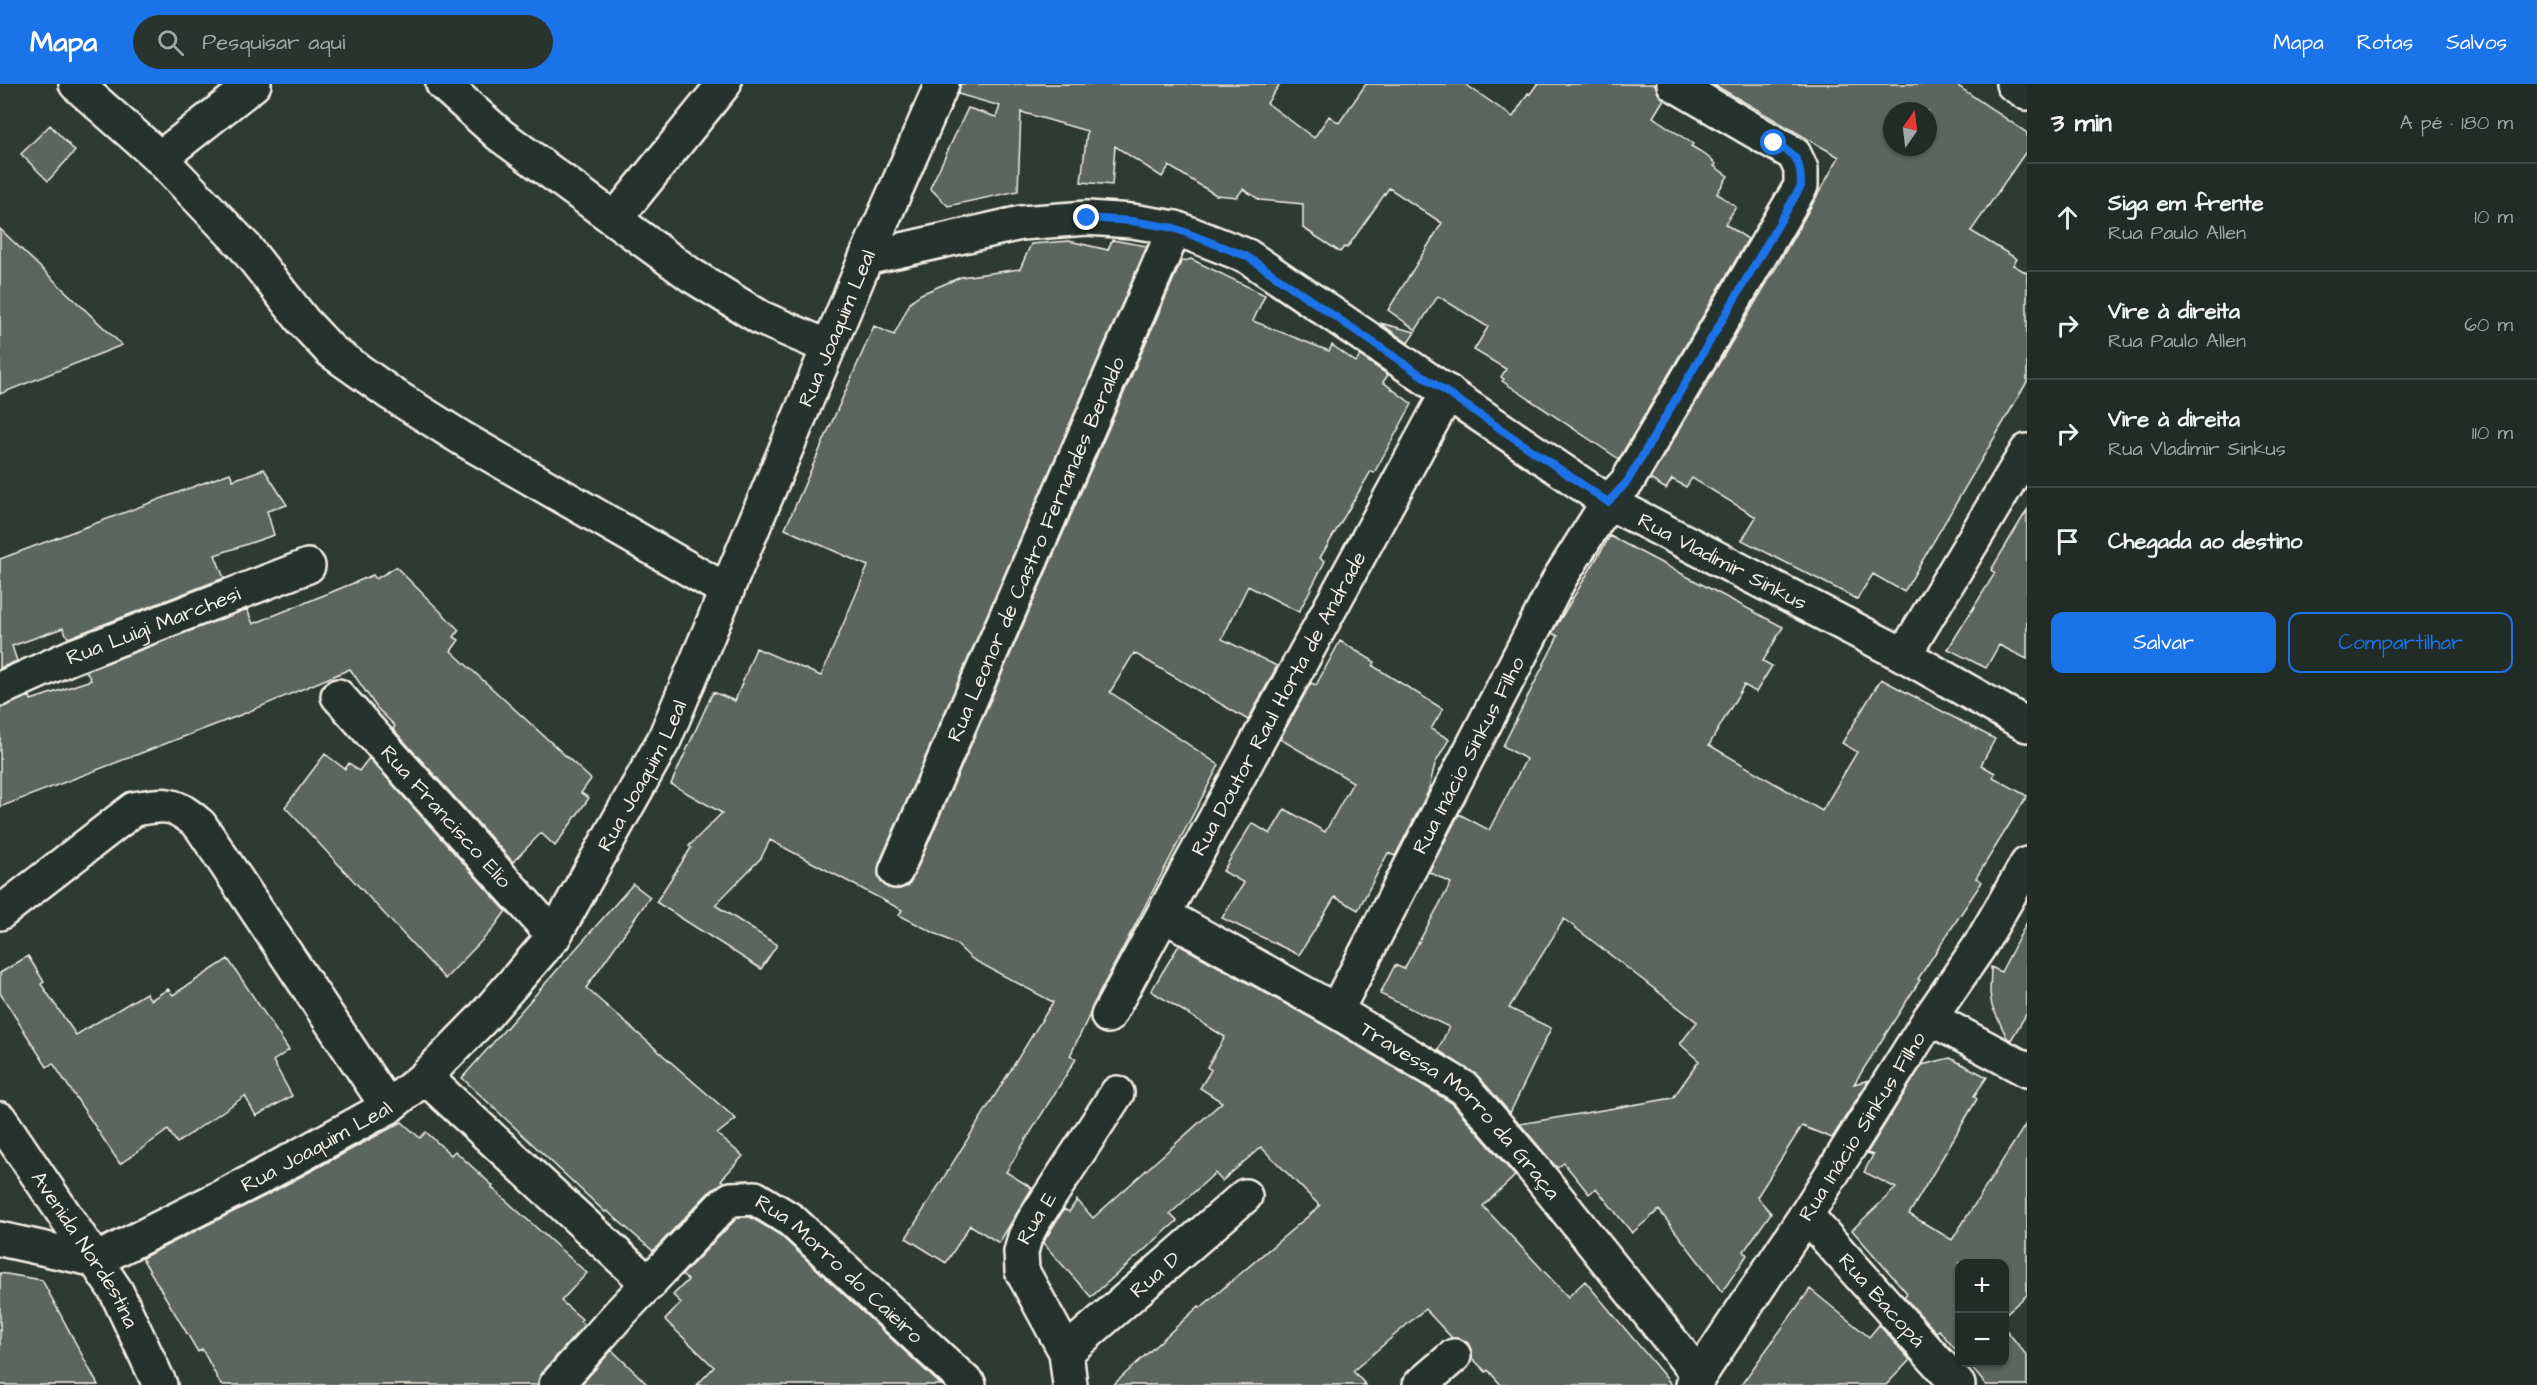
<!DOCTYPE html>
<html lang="pt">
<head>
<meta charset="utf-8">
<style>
  :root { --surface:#222c27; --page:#2a342f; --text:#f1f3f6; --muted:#a2a7a7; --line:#3f4844; --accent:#1a73e8 }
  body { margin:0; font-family:"Architects Daughter",sans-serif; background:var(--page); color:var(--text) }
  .controls { position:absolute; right:18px; bottom:18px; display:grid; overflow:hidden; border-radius:12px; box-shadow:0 2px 4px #0004 }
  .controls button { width:54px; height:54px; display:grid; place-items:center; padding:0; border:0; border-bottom:2px solid var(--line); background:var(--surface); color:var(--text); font:30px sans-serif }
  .compass { position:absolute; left:1883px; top:18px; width:54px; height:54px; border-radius:50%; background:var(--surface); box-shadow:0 2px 4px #0004; rotate:14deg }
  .stop { position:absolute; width:18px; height:18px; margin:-14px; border:4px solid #1a73e8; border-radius:50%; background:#fff }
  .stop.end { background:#1a73e8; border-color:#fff; box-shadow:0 2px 6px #0008 }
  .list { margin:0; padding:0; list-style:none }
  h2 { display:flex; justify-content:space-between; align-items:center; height:78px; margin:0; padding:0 24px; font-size:26px }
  h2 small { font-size:20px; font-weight:400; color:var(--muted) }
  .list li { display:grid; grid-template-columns:39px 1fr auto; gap:18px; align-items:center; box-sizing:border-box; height:108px; padding:0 24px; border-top:2px solid var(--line) }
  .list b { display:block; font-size:22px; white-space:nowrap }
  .list p { margin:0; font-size:20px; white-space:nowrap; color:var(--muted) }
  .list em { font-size:20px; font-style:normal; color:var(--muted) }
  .actions { display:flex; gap:12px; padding:18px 24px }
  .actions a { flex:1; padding:14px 0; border:2px solid var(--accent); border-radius:12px; text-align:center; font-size:21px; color:var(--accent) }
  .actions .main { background:var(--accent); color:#fff }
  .icon { flex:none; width:33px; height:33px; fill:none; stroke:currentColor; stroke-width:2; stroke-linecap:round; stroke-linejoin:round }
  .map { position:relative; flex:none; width:2027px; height:1301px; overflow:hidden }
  header { display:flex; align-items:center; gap:36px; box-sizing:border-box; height:84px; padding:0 30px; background:var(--accent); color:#fff }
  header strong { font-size:28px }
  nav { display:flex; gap:33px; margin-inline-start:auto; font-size:21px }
  .search { width:420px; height:54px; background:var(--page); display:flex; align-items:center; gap:15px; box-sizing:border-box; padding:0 21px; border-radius:33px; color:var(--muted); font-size:22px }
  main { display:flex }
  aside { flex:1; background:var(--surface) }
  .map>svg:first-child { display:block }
</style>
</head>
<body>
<header>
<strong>Mapa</strong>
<div class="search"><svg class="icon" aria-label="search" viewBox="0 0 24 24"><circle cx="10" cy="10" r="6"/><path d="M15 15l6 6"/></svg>Pesquisar aqui</div>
<nav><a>Mapa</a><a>Rotas</a><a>Salvos</a></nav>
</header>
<main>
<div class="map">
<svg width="2027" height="1301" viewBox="0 0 2027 1301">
  <rect width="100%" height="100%" fill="#2e3b34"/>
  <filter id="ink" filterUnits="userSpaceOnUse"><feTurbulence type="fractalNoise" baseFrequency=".0167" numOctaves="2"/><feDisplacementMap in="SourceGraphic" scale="12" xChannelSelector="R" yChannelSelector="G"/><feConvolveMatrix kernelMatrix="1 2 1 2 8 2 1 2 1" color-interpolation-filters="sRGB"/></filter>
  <g filter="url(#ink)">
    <path fill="#5c655e" stroke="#f4f1e8" stroke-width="1.5" fill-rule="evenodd" d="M960,0H1280L1267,19L1314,54L1329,32L1339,39L1366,0H1465L1513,33L1528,9L1530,10L1537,0H1655L1658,9L1664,15L1653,33L1693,60L1691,62L1703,69L1716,80L1714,82L1728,92L1717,109L1736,123L1725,140L1748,155L1619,375L1502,297L1504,295L1501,293L1506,285L1474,266L1488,243L1438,212L1416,246L1388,226L1442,139L1389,104L1347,164L1344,163L1340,168L1303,144V120L1260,116L1243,105L1237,113L1216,111L1169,82L1162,93L1115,62L1112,101L1081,98L1087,47L1021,28L1018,107L948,122L930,104L968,24L996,33L1000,22L958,10Z
      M1713,0H1955L2027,49V66L1971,147L2017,175L2013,181L2027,189V298L1904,508L1873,490L1857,515L1742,456L1756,433L1692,394L1686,403L1672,395L1666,405L1650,395L1780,177L1839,73ZM1892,27H1928V63H1892Z
      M50,41L75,67L48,97L21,70Z
      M0,145L122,261L0,310Z
      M1112,156L1147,162L879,780L878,790L881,798L888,804L899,805L908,802L913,794L1181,178L1191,175L1265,211L1253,237L1329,267L1332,261L1356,278L1360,272L1388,291L1383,298L1412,320L1374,389L1371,387L1320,474L1325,477L1299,528L1248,502L1222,555L1277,582L1248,636L1134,569L1110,608L1219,681L1092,923L1089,932L1070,972L1076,975L1006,1088L1032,1104L999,1159L970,1141L946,1179L906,1154L1053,918L972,875L956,860L899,831L902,826L770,756L761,774L715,821L777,861L761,885L656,818L691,764L689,762L722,729L671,700L713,608L735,617L756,564L821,592L868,482L785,445L874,242L894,251L911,217L921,210L961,193L1020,185L1031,160L1069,157L1108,166Z
      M1380,239L1415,248L1408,259Z
      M264,385L287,421L267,427L274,451L215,471L224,494L68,554L63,544L12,562L17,577L0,584V475L230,389L233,396Z
      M2027,426V575L1999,561L1986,584L1948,565L1995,489L1991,486Z
      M1610,452L1783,543L1763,577L1772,582L1756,608L1744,601L1709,661L1822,727L1857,668L1842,659L1881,595L1995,655L1981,681L1995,689L1993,693L2027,712L1976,794L1982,798L1918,895L1920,896L1854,1000L1869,996L1832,1054L1802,1042L1757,1113L1771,1129L1744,1167L1747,1171L1722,1208L1659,1126L1632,1149L1596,1104L1589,1110L1564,1079L1557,1084L1520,1040L1673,1014L1699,977L1680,960L1697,938L1564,835L1509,924L1551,944L1510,1029L1478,992L1438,966L1449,943L1380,910L1395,881L1404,885L1451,799L1429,788L1459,730L1489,746L1526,675L1503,662L1558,552L1552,549Z
      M396,483L459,546L454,553L459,556L451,567L591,695L581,709L589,714L555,762L541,749L513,778L393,645L395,642L377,624L350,585L238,632L0,723V623L30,612L31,616L91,596L86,587L247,525L253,540L361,496L373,491L376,495Z
      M1340,557L1375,578L1373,582L1443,625L1431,645L1449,655L1435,680L1428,708L1395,772L1388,769L1358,826L1335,813L1299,871L1222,834L1244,799L1223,787L1252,739L1270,750L1285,725L1325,748L1353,698L1280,655L1311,599L1316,601Z
      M325,670L345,685L349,679L359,687L369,674L506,827L492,846L445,895L285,723Z
      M633,800L650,813L586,904L736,1035L717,1050L743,1072L721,1096L724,1098L708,1109L653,1167L607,1127L605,1128L462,994Z
      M2027,838V929L2011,956L2007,954L1992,922L1990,909L1991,883L2001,888Z
      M1179,861L1327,943L1452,1019L1515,1092L1483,1122L1568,1213L1585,1197L1672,1301H1501L1488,1286L1486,1288L1472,1274V1268L1468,1259L1461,1255L1452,1254L1425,1225L1353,1287L1366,1301H1113L1199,1222L1200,1224L1320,1122L1261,1063L1222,1097L1215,1089L1170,1130L1177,1137L1091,1213L1043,1159L1064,1125L1069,1128L1077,1116L1093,1134L1222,1018L1200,1004L1211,986L1207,983L1225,953L1151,907Z
      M28,872L44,898L41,900L76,951L146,909L151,916L168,905L173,911L228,875L289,966L273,977L292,1012L256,1032L245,1012L177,1059L168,1046L120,1080L53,979L47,983L0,909V889Z
      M1950,974L1987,993L1974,1012L1977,1015L1909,1130L1952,1156L2027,1038V1211L2004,1231V1179H1959V1270L1939,1246L1936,1248L1904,1213L1907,1209L1852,1146L1896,1104L1864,1088L1873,1071L1867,1069L1922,981Z
      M402,1038L420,1054L426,1048L451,1071L455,1067L493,1102L492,1104L587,1189L561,1217L582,1235L580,1237L584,1241L542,1289L538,1301H221L202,1265L198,1268L142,1174L265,1112Z
      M738,1133H750L780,1151L941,1301H697L714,1283L665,1236L681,1219L673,1211L688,1196L682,1191Z
      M0,1189L42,1196L98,1301H0Z
      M1810,1205L1869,1253L1879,1241L1910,1276L1886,1301H1741Z
      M2004,1243L2027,1272V1301H1986L1967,1278H2004Z
      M612,1266L616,1270L648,1301H581Z"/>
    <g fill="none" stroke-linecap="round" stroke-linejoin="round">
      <defs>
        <g id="minor">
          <path d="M76,0L160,74L245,163L303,237L331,267L390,309L463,355L727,507"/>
          <path d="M443,0L500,51L691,191L761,234L828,263"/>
          <path d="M2013,0L2027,9"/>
          <path d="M160,74L254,0"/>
          <path d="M615,135L724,0"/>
          <path id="s1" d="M866,174L1021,139L1087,134L1132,137L1175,144L1247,172L1608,418L1904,571L2027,641"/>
          <path d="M1904,571L2027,367"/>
          <path id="s2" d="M0,605L71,573L308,482"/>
          <path id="s3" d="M338,612L554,852"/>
          <path id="s4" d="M896,787L1175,144"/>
          <path d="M0,829L134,725C167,719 175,719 200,741L388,1023"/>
          <path id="s5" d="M1164,831L1336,927L1464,1004L1533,1084L1699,1292"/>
          <path id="s6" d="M1336,927L1560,494L1608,418L1627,398L1801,102V85L1794,70L1674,0"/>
          <path id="s7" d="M1108,932L1448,308"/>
          <path d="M1930,934L2027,986"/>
          <path d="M425,993L649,1200"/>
          <path id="s8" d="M1806,1131L1958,1301"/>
          <path id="s9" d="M0,1155L96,1176L257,1095L388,1023L425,993L482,935L554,852L664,656L866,174L942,0"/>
          <path id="s10" d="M1066,1268L1245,1112"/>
          <path id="s11" d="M556,1301L619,1230L722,1122L731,1115L755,1114L791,1136L969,1301"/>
          <path id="s12" d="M1070,1301L1066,1268L1022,1187L1021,1168L1025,1153L1033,1138L1117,1009"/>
          <path d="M1420,1301L1454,1272"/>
          <path id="s13" d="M1693,1301L1806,1131L1930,934L1979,863L2027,780"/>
        </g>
        <g id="secondary">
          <path id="s14" d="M0,1035L116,1207L160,1301"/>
        </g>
      </defs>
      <use href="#minor" stroke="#f4f1e8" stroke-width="38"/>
      <use href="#secondary" stroke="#f4f1e8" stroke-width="38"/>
      <use href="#minor" stroke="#26332d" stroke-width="33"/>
      <use href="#secondary" stroke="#26332d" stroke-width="33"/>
    </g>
  </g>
  <g fill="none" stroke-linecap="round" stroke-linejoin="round" filter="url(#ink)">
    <path stroke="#1a73e8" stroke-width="8" d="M1087,134L1132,137L1174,144L1246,172L1608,418L1627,398L1801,102C1801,75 1797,72 1774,59"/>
  </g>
  <g text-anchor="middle" stroke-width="4.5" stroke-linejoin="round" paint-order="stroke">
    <g font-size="21" fill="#f4f1e8" stroke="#26332d">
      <text dy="7" stroke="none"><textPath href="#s9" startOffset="1338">Rua Joaquim Leal</textPath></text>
      <text dy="7" stroke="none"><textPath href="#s4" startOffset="351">Rua Leonor de Castro Fernandes Beraldo</textPath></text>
      <text dy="7" stroke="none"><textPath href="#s1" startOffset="957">Rua Vladimir Sinkus</textPath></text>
      <text dy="7" stroke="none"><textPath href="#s2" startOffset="166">Rua Luigi Marchesi</textPath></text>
      <text dy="7" stroke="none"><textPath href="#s7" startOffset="356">Rua Doutor Raul Horta de Andrade</textPath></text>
      <text dy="7" stroke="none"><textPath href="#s6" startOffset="288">Rua Inácio Sinkus Filho</textPath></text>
      <text dy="7" stroke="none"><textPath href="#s9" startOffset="850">Rua Joaquim Leal</textPath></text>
      <text dy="7" stroke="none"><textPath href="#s3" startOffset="162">Rua Francisco Elio</textPath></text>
      <text dy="7" stroke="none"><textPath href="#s5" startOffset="358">Travessa Morro da Graça</textPath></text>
      <text dy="7" stroke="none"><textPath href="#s13" startOffset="309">Rua Inácio Sinkus Filho</textPath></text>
      <text dy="7" stroke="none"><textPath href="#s9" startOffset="346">Rua Joaquim Leal</textPath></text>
      <text dy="7" stroke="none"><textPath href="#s12" startOffset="182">Rua E</textPath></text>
      <text dy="7" stroke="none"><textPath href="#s14" startOffset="156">Avenida Nordestina</textPath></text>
      <text dy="7" stroke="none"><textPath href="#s11" startOffset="390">Rua Morro do Caieiro</textPath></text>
      <text dy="7" stroke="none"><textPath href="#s10" startOffset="118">Rua D</textPath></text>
      <text dy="7" stroke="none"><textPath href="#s8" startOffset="114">Rua Bacopá</textPath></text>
    </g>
  </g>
</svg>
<div class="controls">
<button>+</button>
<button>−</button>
</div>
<svg class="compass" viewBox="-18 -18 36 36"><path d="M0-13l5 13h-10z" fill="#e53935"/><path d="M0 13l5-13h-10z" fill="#a2a7a7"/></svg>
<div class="stop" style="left:1774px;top:59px"></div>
<div class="stop end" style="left:1087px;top:134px"></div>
</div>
<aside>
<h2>3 min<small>A pé · 180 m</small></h2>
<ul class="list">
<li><svg class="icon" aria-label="ahead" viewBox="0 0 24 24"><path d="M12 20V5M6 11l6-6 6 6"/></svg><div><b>Siga em frente</b><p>Rua Paulo Allen</p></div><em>10 m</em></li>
<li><svg class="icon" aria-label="right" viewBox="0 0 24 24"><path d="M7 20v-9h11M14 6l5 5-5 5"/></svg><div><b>Vire à direita</b><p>Rua Paulo Allen</p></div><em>60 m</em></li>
<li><svg class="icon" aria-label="right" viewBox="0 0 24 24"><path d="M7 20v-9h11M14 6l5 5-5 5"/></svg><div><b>Vire à direita</b><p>Rua Vladimir Sinkus</p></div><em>110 m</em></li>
<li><svg class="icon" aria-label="arrive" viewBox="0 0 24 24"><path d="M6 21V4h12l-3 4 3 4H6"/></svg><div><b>Chegada ao destino</b></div></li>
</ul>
<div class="actions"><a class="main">Salvar</a><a>Compartilhar</a></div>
</aside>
</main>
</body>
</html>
